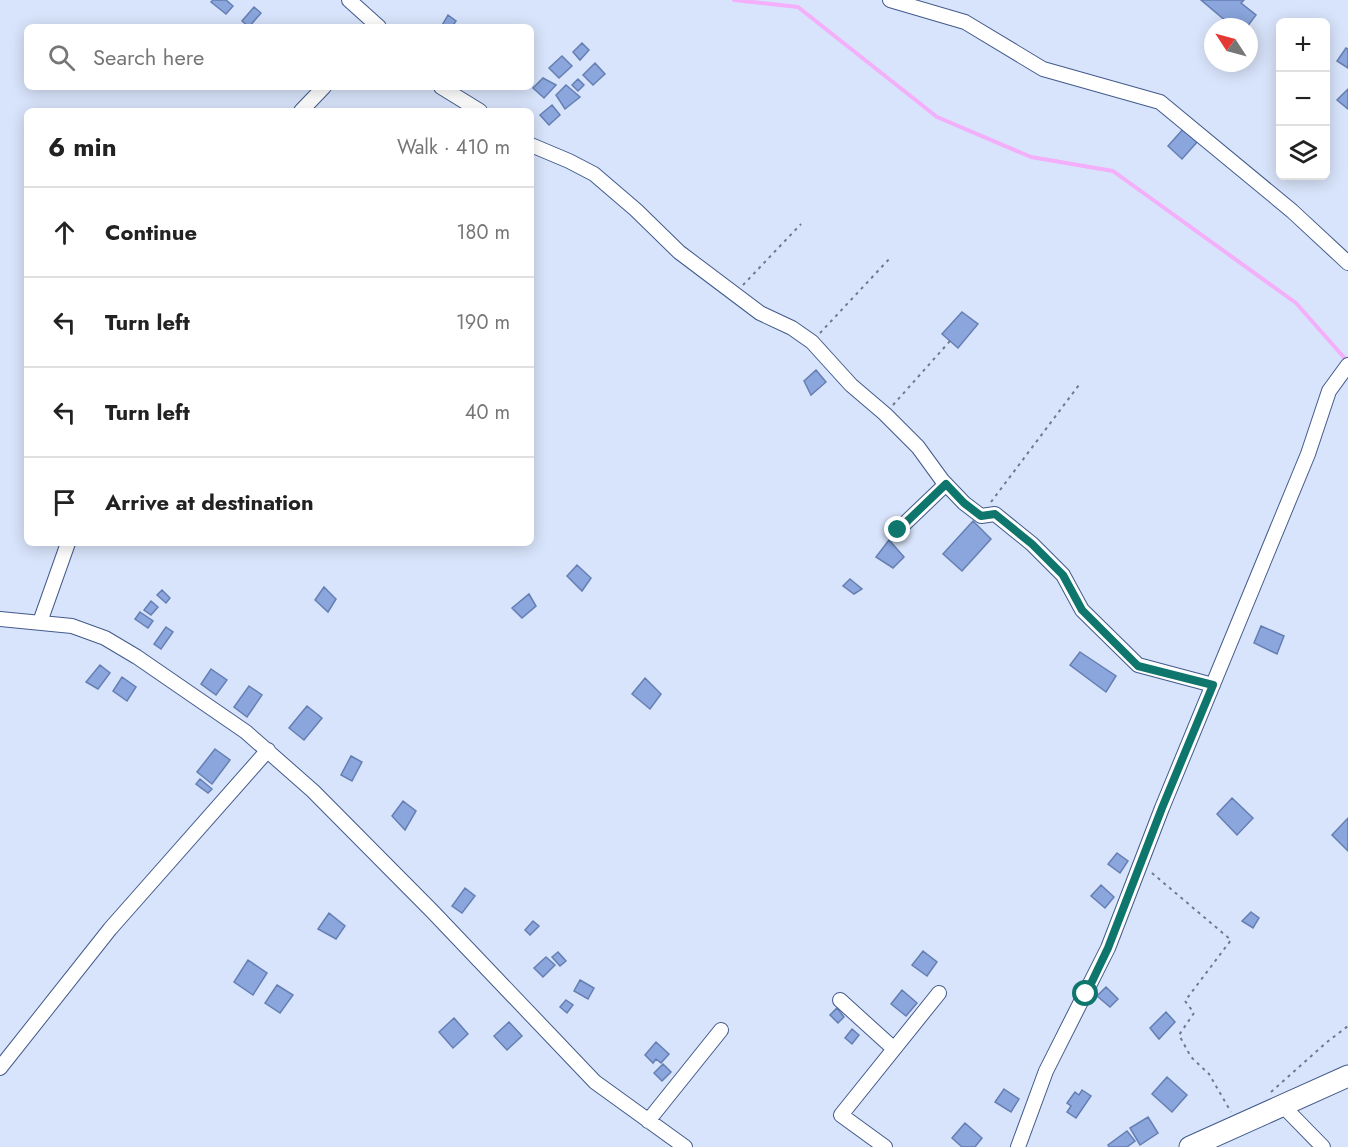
<!DOCTYPE html>
<html lang="en">
<head>
<meta charset="utf-8">
<style>
  :root { --surface:#fff; --page:#f6f6f6; --text:#222; --muted:#767676; --line:#e0e0e0 }
  body { margin:0; font-family:Jost,sans-serif; background:var(--page); color:var(--text) }
  .controls { position:absolute; right:18px; top:18px; display:grid; overflow:hidden; border-radius:9px; box-shadow:0 3px 15px #0003 }
  .controls button { width:54px; height:54px; display:grid; place-items:center; padding:0; border:0; border-bottom:2px solid var(--line); background:var(--surface); color:var(--text); font:30px sans-serif }
  .compass { position:absolute; left:1204px; top:18px; width:54px; height:54px; border-radius:50%; background:var(--surface); box-shadow:0 3px 15px #0003; rotate:306deg }
  .stop { position:absolute; width:18px; height:18px; margin:-14px; border:4px solid #0f766e; border-radius:50%; background:#fff }
  .stop.end { background:#0f766e; border-color:#fff; box-shadow:0 2px 6px #0008 }
  .list { margin:0; padding:0; list-style:none }
  h2 { display:flex; justify-content:space-between; align-items:center; height:78px; margin:0; padding:0 24px; font-size:26px }
  h2 small { font-size:20px; font-weight:400; color:var(--muted) }
  .list li { display:grid; grid-template-columns:39px 1fr auto; gap:18px; align-items:center; box-sizing:border-box; height:90px; padding:0 24px; border-top:2px solid var(--line) }
  .list b { display:block; font-size:22px; white-space:nowrap }
  .list em { font-size:20px; font-style:normal; color:var(--muted) }
  .icon { flex:none; width:33px; height:33px; fill:none; stroke:currentColor; stroke-width:2; stroke-linecap:round; stroke-linejoin:round }
  .map { position:relative; flex:none; width:1348px; height:1147px; overflow:hidden }
  .search { position:absolute; background:var(--surface); box-shadow:0 3px 15px #0003; left:24px; top:24px; width:510px; height:66px; display:flex; align-items:center; gap:15px; box-sizing:border-box; padding:0 21px; border-radius:9px; color:var(--muted); font-size:22px }
  .panel { position:absolute; background:var(--surface); box-shadow:0 3px 15px #0003; left:24px; top:108px; width:510px; height:438px; border-radius:9px }
  .map>svg:first-child { display:block }
</style>
</head>
<body>
<div class="map">
<svg width="1348" height="1147" viewBox="0 0 1348 1147">
  <rect width="100%" height="100%" fill="#d8e4fb"/>
  <g fill="none" stroke-linecap="round" stroke-linejoin="round">
    <path stroke="#f3aff9" stroke-width="4" d="M734,0L798,7L937,117L1031,157L1113,171L1296,303L1348,362"/>
  </g>
  <path fill="#8aa6dd" stroke="#657fb3" stroke-width="1.5" d="M213,0H226L233,6L226,14L211,2Z
    M1201,0H1244L1241,3L1256,15L1247,27H1233Z
    M254,7L261,13L249,27L242,21Z
    M448,15L456,21L452,27H441Z
    M582,43L589,50L580,60L573,52Z
    M1346,48L1348,49V68L1337,61Z
    M562,56L572,66L559,78L549,68Z
    M595,63L605,74L593,85L583,75Z
    M543,78L556,85L544,98L533,88Z
    M578,79L584,85L578,91L572,85Z
    M566,85L580,97L565,109L556,95Z
    M1348,89V109L1337,100Z
    M552,105L560,115L549,125L540,115Z
    M1184,128L1198,141L1182,159L1168,146Z
    M962,312L978,324L958,348L942,334Z
    M816,370L826,382L811,395L804,381Z
    M973,521L991,539L962,571L943,554Z
    M889,540L904,557L893,568L876,557Z
    M577,565L591,578L582,591L567,576Z
    M850,579L862,589L854,594L843,586Z
    M324,587L336,599L328,612L315,600Z
    M162,590L170,598L166,603L157,595Z
    M529,594L536,606L522,618L512,608Z
    M151,601L158,607L151,615L144,610Z
    M140,612L153,621L148,628L135,619Z
    M1261,626L1284,636L1277,654L1254,643Z
    M166,627L173,632L161,649L154,644Z
    M1080,652L1116,676L1106,692L1070,665Z
    M100,665L110,673L98,689L86,682Z
    M211,669L227,680L216,695L201,684Z
    M122,677L136,687L127,701L113,691Z
    M645,678L661,694L650,709L632,694Z
    M249,686L262,695L247,717L234,707Z
    M307,706L322,718L304,740L289,728Z
    M215,749L230,760L212,784L197,772Z
    M351,756L362,762L352,781L341,775Z
    M200,779L212,789L208,793L196,784Z
    M1232,798L1253,818L1237,835L1217,814Z
    M403,801L416,811L405,830L392,816Z
    M1348,818V851L1332,835Z
    M1117,853L1128,861L1120,873L1108,864Z
    M1101,885L1114,897L1105,908L1091,896Z
    M465,888L475,896L462,913L452,906Z
    M1251,912L1259,918L1253,928L1242,921Z
    M329,913L345,926L336,939L318,929Z
    M533,921L539,926L530,935L525,930Z
    M923,951L937,962L927,976L912,965Z
    M558,952L566,961L560,966L552,957Z
    M546,957L555,965L543,977L534,968Z
    M248,960L267,973L253,995L234,982Z
    M580,980L594,988L588,999L574,991Z
    M277,985L293,995L280,1013L265,1003Z
    M1106,987L1118,999L1110,1007L1097,996Z
    M902,990L917,1003L906,1016L891,1004Z
    M566,1000L573,1005L567,1013L560,1007Z
    M837,1008L844,1017L838,1023L830,1015Z
    M1166,1012L1175,1022L1159,1039L1150,1028Z
    M454,1018L468,1034L453,1048L439,1032Z
    M509,1022L522,1036L507,1050L494,1036Z
    M852,1029L859,1035L852,1044L845,1038Z
    M656,1042L669,1054L661,1063L656,1059L653,1063L645,1055Z
    M663,1064L671,1072L662,1081L654,1073Z
    M1167,1077L1187,1095L1172,1112L1152,1094Z
    M1004,1089L1019,1099L1011,1112L995,1102Z
    M1082,1090L1091,1096L1076,1118L1067,1112L1071,1106L1067,1103L1075,1092L1079,1095Z
    M1148,1117L1158,1133L1140,1145L1130,1128Z
    M965,1123L982,1138L975,1147H962L952,1138Z
    M1127,1131L1135,1141L1127,1147H1109L1108,1145Z"/>
  <g fill="none" stroke-linecap="round" stroke-linejoin="round">
    <defs>
      <path id="street" d="M349,0L379,27
        M890,0L965,22L1043,69L1160,102L1292,211L1348,263
        M441,87L480,111
        M301,111L324,87
        M531,145L569,161L594,174L636,210L679,252L760,313L792,328L812,342L851,385L885,414L918,447L942,480L964,503L981,516L995,514L1032,544L1063,575L1082,610L1138,665L1213,685
        M898,530L946,484
        M0,619L72,626L105,638L137,657L246,732L313,791L432,911L595,1082L685,1147
        M40,622L68,543
        M840,1000L893,1048
        M0,1068L110,929L268,750
        M1282,1105L1323,1147
        M648,1121L721,1030
        M885,1147L841,1115L939,993
        M1018,1147L1046,1071L1108,948L1162,808L1308,454L1329,391L1348,365"/>
      <path id="primary" d="M1190,1147L1348,1076"/>
    </defs>
    <use href="#street" stroke="#425a8c" stroke-width="16"/>
    <use href="#primary" stroke="#425a8c" stroke-width="23"/>
    <path stroke="#6e798e" stroke-width="2" stroke-dasharray="3 4.5" stroke-linecap="butt" d="M743,285L801,224
      M820,333L891,257
      M893,405L950,341
      M991,502L1079,385
      M1152,873L1231,940L1185,1001L1194,1013L1179,1035L1191,1057L1209,1074L1231,1112
      M1271,1092L1327,1042L1348,1026"/>
    <use href="#street" stroke="#fff" stroke-width="14"/>
    <use href="#primary" stroke="#fff" stroke-width="21"/>
  </g>
  <g fill="none" stroke-linecap="round" stroke-linejoin="round">
    <path stroke="#0f766e" stroke-width="8" d="M898,530L946,484L964,503L981,516L995,514L1032,544L1063,575L1082,610L1138,666L1213,685L1162,808L1108,948L1086,994"/>
  </g>
</svg>
<div class="controls">
<button>+</button>
<button>−</button>
<button><svg class="icon" aria-label="layers" viewBox="0 0 24 24"><path d="M12 4l9 5-9 5-9-5zM3 14l9 5 9-5"/></svg></button>
</div>
<svg class="compass" viewBox="-18 -18 36 36"><path d="M0-13l5 13h-10z" fill="#e53935"/><path d="M0 13l5-13h-10z" fill="#767676"/></svg>
<div class="stop" style="left:1086px;top:994px"></div>
<div class="stop end" style="left:898px;top:530px"></div>
<div class="search"><svg class="icon" aria-label="search" viewBox="0 0 24 24"><circle cx="10" cy="10" r="6"/><path d="M15 15l6 6"/></svg>Search here</div>
<section class="panel">
<h2>6 min<small>Walk · 410 m</small></h2>
<ul class="list">
<li><svg class="icon" aria-label="ahead" viewBox="0 0 24 24"><path d="M12 20V5M6 11l6-6 6 6"/></svg><div><b>Continue</b></div><em>180 m</em></li>
<li><svg class="icon" aria-label="left" viewBox="0 0 24 24"><path d="M17 20v-9H6M10 6l-5 5 5 5"/></svg><div><b>Turn left</b></div><em>190 m</em></li>
<li><svg class="icon" aria-label="left" viewBox="0 0 24 24"><path d="M17 20v-9H6M10 6l-5 5 5 5"/></svg><div><b>Turn left</b></div><em>40 m</em></li>
<li><svg class="icon" aria-label="arrive" viewBox="0 0 24 24"><path d="M6 21V4h12l-3 4 3 4H6"/></svg><div><b>Arrive at destination</b></div></li>
</ul>
</section>
</div>
</body>
</html>
